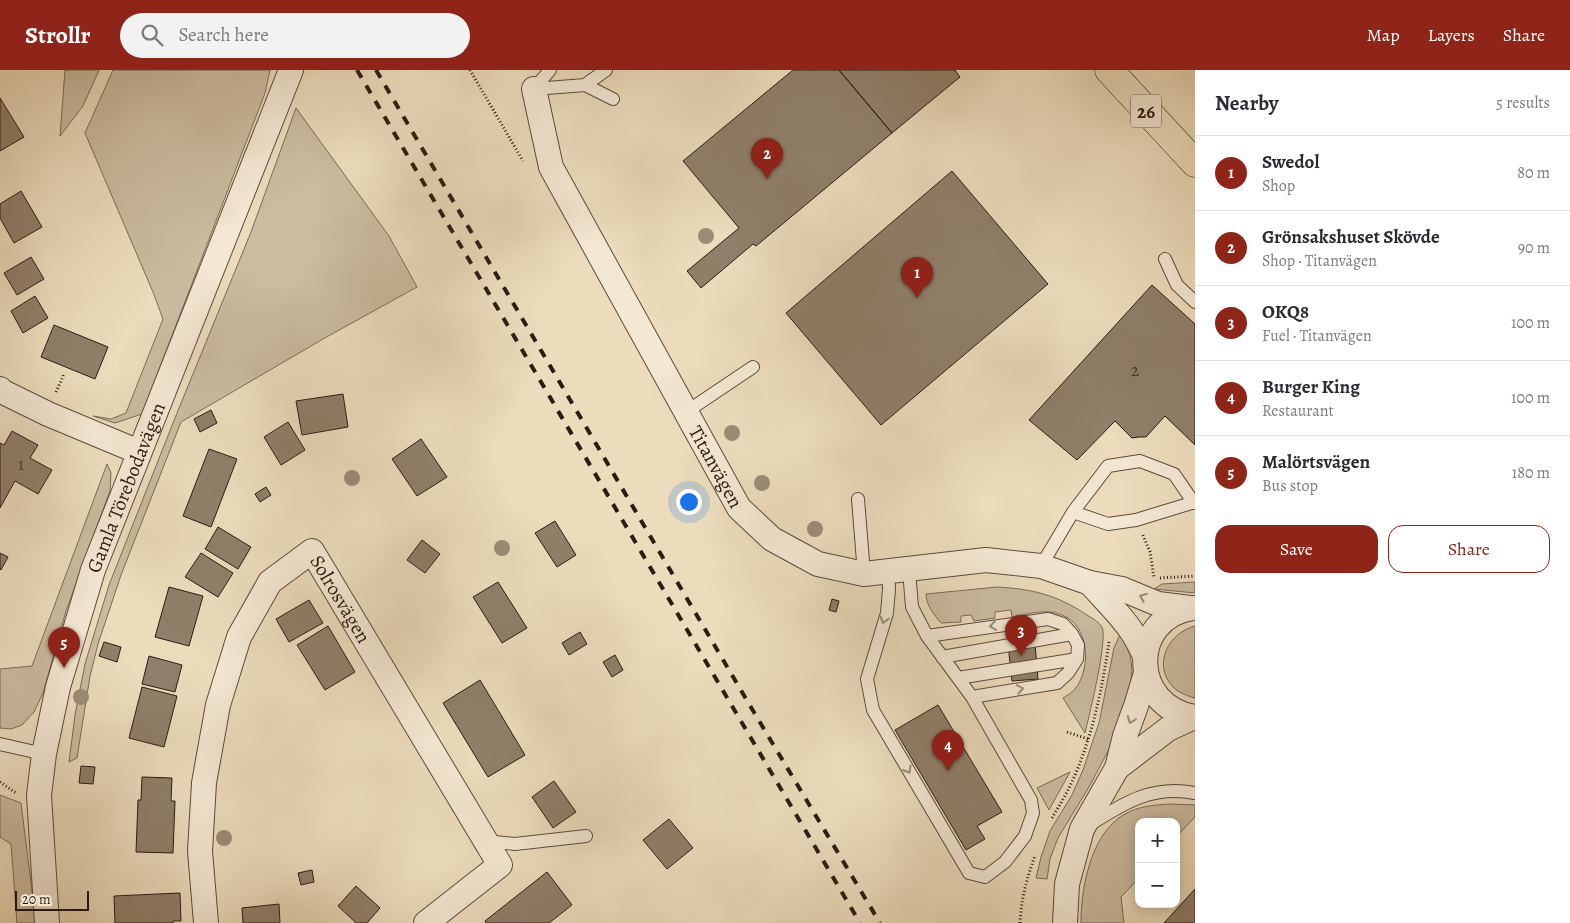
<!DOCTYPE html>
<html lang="en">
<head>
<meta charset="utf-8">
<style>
  :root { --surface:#fff; --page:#f2f2f3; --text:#2b2b33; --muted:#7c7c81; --line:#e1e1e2; --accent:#8f2418 }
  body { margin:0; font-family:Alegreya,serif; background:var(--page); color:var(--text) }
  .controls { position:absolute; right:15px; bottom:15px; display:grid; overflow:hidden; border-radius:10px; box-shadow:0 2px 12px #0003 }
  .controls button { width:45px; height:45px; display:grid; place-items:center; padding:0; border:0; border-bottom:1px solid var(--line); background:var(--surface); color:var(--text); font:25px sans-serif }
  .scale { position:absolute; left:15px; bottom:12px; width:74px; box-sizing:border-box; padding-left:5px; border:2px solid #2c1b12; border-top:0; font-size:14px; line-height:18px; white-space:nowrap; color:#2c1b12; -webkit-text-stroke:4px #f3e8d3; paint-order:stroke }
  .you { position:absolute; left:688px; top:431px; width:18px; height:18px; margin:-12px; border:4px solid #fff; border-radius:50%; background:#1a73e8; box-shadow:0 0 0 8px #1a73e833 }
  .badge { display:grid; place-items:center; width:32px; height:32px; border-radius:50%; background:var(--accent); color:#fff; font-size:16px; font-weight:700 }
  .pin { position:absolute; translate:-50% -41px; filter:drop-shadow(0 1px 2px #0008) }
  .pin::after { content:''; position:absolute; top:26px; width:18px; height:15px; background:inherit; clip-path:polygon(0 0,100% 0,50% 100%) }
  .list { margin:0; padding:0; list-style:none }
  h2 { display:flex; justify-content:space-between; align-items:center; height:65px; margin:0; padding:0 20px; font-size:21px }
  h2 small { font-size:16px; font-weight:400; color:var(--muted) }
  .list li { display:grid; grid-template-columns:32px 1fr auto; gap:15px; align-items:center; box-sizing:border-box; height:75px; padding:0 20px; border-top:1px solid var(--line) }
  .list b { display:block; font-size:19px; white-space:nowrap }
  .list p { margin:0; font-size:16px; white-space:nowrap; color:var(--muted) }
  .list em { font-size:16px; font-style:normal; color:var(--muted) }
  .actions { display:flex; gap:10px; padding:15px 20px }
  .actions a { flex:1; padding:11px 0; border:1px solid var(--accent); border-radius:15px; text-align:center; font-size:18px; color:var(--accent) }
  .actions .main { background:var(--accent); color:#fff }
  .icon { flex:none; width:28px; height:28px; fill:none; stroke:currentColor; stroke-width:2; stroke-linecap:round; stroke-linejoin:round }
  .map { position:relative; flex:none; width:1195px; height:853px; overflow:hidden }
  header { display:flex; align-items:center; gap:30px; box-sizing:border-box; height:70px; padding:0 25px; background:var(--accent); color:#fff }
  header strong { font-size:24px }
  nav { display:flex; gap:28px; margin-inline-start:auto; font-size:18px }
  .search { width:350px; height:45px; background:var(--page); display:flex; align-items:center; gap:12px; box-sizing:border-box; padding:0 18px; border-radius:28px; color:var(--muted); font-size:19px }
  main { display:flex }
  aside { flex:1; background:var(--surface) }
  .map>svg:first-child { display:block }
</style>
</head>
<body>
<header>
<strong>Strollr</strong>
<div class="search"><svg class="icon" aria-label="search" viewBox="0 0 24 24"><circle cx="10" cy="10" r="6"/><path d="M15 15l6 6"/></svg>Search here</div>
<nav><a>Map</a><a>Layers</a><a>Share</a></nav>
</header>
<main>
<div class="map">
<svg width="1195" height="853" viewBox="0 0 1195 853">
  <rect width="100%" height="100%" fill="#ecdcbc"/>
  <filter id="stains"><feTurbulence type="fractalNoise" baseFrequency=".004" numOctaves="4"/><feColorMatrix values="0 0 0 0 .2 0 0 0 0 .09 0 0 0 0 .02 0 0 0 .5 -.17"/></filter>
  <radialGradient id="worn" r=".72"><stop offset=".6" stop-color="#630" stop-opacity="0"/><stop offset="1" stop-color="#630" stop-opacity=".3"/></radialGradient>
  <path fill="#cbbb9f" stroke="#7c6b58" d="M65,0H99L83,36L60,66Z
    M113,0H270L265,23L142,344L115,353L93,346L111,349L126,343L163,249L153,222L85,63Z
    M296,38L389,166L417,217L323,269L181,352L121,505L98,574L90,606L77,688L69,692L75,645L85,594L109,515L175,348L251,162Z
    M107,394L111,403L110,421L66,541L43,623L34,642L22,655L11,659L0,658V599L32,596Z
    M1195,512V523L1154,519L1162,514Z
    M997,517C1033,519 1057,525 1087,545C1092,548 1099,552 1102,557C1108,570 1089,646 1085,663L1063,628C1067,625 1072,623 1075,619C1092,598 1089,555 1062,545C1046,538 1028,544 1012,547L1011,540L995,542V548L974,551L971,545L961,546V552L941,553C934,545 926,535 926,524Z
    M1195,556V628H1194C1186,625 1179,623 1173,617C1152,595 1168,563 1195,556Z
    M1121,562L1130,585L1132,599L1131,612L1114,670L1089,717L1058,768L1050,789L1047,809L1036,808L1041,787L1050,761L1072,725L1083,700L1099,653L1114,578Z
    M1070,702L1049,740L1037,718Z
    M0,725L21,733L36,853H17L11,774L0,767Z
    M1169,734L1195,735V747L1176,767V752H1139V808L1121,827L1124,853H1081C1081,815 1092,757 1131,741C1143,736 1156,735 1169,734Z"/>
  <path fill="#907f6a" stroke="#2c1b12" d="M793,0H839L892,63L756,176L753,174L701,218L687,201L739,158L683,91Z
    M839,0H955L960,7L892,63Z
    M0,28L24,67L0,81Z
    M952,101L1048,214L881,355L786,243Z
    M21,121L42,157L14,173L0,148V134Z
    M31,187L44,209L17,225L4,203Z
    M1152,215L1195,254V375L1165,346L1146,367H1139L1132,368L1115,351L1077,390L1029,350Z
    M35,226L48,248L23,263L11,241Z
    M54,255L108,277L95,309L41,287Z
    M343,324L348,357L302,365L296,331Z
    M211,340L217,353L200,362L194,349Z
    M288,352L305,380L281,395L264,367Z
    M12,361L38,375L30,388L52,400L38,424L15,411L0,438V373L4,375Z
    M421,369L447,407L417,426L392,389Z
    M209,379L237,389L211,457L183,446Z
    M266,417L271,425L260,432L255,424Z
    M555,451L576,485L557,497L535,463Z
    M218,457L251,477L238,499L205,479Z
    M422,470L440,484L425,503L407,490Z
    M0,483L8,487L1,500L0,499Z
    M201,483L233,503L218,527L185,507Z
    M498,512L527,558L502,573L473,527Z
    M169,517L203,526L189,576L155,567Z
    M832,529L839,531L836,542L829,540Z
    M309,530L323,553L289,572L276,549Z
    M328,556L355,602L325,620L297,575Z
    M580,562L587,574L569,585L562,573Z
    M1034,562L1038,609L1012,611L1007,565Z
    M104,572L121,577L117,592L99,586Z
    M615,585L623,600L612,607L603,592Z
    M149,586L182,595L175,622L142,614Z
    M480,610L525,685L488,707L443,633Z
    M142,617L177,626L164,677L129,668Z
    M938,635L1002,742L977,756L985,769L966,780L895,660Z
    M81,696L95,697L93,714L79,713Z
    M142,707L172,708L171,731H175L173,783L136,782L138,730H141Z
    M554,711L576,742L553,758L532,727Z
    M669,749L693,778L667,799L643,770Z
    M312,800L314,812L301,815L298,803Z
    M547,802L572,835L549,853H486L485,851Z
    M356,816L380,838L367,853H356L338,836Z
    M1195,819V853H1164Z
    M180,823L181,851H173V853H115L114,826Z
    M279,834L280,853H243L242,838Z"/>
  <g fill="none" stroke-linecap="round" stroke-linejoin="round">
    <defs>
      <path id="lane" d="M585,15L613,29
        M534,19L585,15L606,0
        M534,19L550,0
        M1165,189L1177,215L1195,232
        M686,342L753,297
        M858,429L864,504
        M1073,442L1108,396L1140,391L1174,404L1194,433
        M1041,496L1073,442L1108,454L1136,450L1195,432
        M888,502L889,519L887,543L867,609L873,640L969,803L985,807L1005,792L1025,766L1033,743L1031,730L972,627L927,566L912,537L909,500
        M927,566L1048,549L1063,554L1072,564L1078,575L1077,589L1068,603L1057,613L972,627
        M942,587L1072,564
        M958,608L1077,589
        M0,674L44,684
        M1091,754C1125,732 1153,715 1195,723
        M485,771L515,774L586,766"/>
      <g id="street">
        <path id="s1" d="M534,19L551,97L739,438L772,469L818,494L864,504L986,490L1041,496L1090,513L1122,519L1158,534L1190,538"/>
        <path d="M0,319L1,321L48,344L139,382"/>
        <path d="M1090,513C1104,529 1121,545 1132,562C1137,569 1141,578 1145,586"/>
        <path d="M1193,538C1128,548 1130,637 1195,647"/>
        <path d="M1117,698L1168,659L1194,647"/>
        <path id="s2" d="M47,853L39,725L44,684L58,617L93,500L291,0"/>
        <path id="s3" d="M206,853L200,781L204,713L218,635L239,567L270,512L312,481L500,795L426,853"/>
        <path d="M1065,853L1067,814L1082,759L1117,698L1125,666L1136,636L1146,603"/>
      </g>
      <path id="highway" d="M1109,0L1195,93"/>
    </defs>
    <use href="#lane" stroke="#5c4b3c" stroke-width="14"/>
    <use href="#street" stroke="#5c4b3c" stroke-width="26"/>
    <use href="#highway" stroke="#2c1b12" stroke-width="29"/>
    <path stroke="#2c1b12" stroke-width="3" stroke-dasharray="1 2.5" stroke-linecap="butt" d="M470,0L523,91
      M56,322L64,304
      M1143,465L1150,482L1154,507
      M1160,508L1195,506
      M1067,662L1088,669
      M0,712L16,723
      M1052,748C1058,738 1064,728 1069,718C1091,673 1102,621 1109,572
      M1020,853C1021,830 1027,807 1035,786"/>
    <use href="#lane" stroke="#f3e8d3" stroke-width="12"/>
    <use href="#street" stroke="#f3e8d3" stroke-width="24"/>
    <use href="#highway" stroke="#ecdcbc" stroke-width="28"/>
    <path stroke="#2c1b12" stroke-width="4" stroke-dasharray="9 9" stroke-linecap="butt" d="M357,0L860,853
      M376,0L749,634L880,853"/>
  </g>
  <g fill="#9d8c76">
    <circle cx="706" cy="166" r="8"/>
    <circle cx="732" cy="363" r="8"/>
    <circle cx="352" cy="408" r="8"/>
    <circle cx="762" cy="413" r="8"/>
    <circle cx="815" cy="459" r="8"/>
    <circle cx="502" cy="478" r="8"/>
    <circle cx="81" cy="627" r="8"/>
    <circle cx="224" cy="768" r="8"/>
  </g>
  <defs><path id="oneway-chevron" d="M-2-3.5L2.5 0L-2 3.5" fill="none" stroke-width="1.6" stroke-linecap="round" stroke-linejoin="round" transform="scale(1.25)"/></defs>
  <g stroke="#998c7c">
    <use href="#oneway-chevron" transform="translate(1143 527) rotate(-158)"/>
    <use href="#oneway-chevron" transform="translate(884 550) rotate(106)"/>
    <use href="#oneway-chevron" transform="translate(993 556) rotate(172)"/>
    <use href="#oneway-chevron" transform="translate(1020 619) rotate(-10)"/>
    <use href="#oneway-chevron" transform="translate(1131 650) rotate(111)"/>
    <use href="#oneway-chevron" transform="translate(908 700) rotate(60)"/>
  </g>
  <g text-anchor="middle" stroke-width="4" stroke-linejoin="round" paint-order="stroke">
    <g font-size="18" fill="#453428">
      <text x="1135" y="306">2</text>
      <text x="21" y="400">1</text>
    </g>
    <rect fill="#f3e8d3" stroke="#68584c" stroke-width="1" x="1131" y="24.5" width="30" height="33" rx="4"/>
    <g font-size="19" font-weight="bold" fill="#2c1b12">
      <text x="1146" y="48">26</text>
    </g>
    <g font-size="20" fill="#2c1b12" stroke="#f3e8d3">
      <text dy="7" stroke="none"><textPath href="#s1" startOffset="422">Titanvägen</textPath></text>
      <text dy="7" stroke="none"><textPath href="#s2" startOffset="449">Gamla Törebodavägen</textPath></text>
      <text dy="7" stroke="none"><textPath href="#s3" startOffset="462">Solrosvägen</textPath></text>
    </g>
  </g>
  <rect width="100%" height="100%" filter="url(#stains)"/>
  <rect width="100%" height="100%" fill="url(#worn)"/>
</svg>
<div class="controls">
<button>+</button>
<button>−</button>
</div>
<div class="scale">20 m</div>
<div class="you"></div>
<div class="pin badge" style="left:917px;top:228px">1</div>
<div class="pin badge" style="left:767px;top:109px">2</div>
<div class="pin badge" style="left:1021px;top:586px">3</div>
<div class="pin badge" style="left:948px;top:701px">4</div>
<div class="pin badge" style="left:64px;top:598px">5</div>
</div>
<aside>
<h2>Nearby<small>5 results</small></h2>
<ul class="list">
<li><span class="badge">1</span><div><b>Swedol</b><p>Shop</p></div><em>80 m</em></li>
<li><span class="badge">2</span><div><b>Grönsakshuset Skövde</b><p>Shop · Titanvägen</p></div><em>90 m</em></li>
<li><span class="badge">3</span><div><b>OKQ8</b><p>Fuel · Titanvägen</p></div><em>100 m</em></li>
<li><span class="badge">4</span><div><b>Burger King</b><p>Restaurant</p></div><em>100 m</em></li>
<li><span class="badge">5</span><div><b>Malörtsvägen</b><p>Bus stop</p></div><em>180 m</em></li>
</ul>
<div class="actions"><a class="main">Save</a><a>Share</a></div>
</aside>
</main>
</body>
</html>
